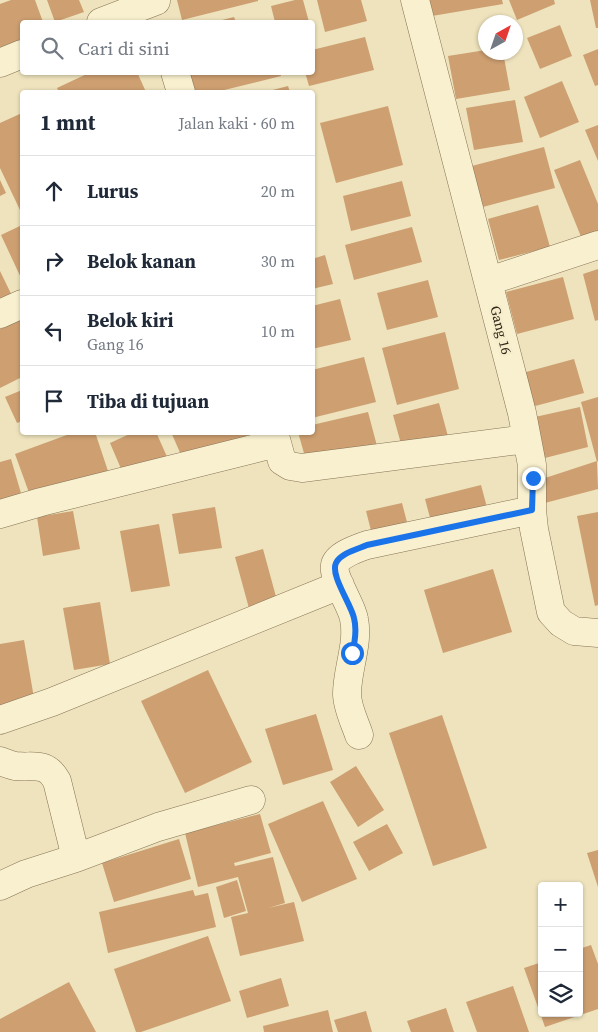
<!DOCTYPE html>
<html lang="id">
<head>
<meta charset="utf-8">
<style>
  :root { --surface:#fff; --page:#f2f2f3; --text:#1f2937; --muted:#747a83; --line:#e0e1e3 }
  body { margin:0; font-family:"Source Serif 4",serif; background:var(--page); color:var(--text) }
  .controls { position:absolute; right:15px; bottom:15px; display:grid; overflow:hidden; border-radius:5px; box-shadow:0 1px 4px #0004 }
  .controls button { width:45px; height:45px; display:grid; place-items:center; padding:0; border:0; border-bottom:1px solid var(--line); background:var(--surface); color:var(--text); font:25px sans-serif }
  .compass { position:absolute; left:478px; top:15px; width:45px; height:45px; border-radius:50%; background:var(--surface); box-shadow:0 1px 4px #0004; rotate:40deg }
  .stop { position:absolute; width:15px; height:15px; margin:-11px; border:4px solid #1a73e8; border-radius:50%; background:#fff }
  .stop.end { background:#1a73e8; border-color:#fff; box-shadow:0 1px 5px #0008 }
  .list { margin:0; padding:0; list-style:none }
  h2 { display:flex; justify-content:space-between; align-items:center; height:65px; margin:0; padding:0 20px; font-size:21px }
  h2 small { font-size:16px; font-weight:400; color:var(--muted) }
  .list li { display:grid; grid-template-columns:32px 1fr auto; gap:15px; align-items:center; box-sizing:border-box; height:70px; padding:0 20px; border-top:1px solid var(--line) }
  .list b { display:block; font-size:19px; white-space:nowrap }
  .list p { margin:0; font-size:16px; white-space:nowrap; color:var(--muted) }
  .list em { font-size:16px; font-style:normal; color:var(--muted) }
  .icon { flex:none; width:28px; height:28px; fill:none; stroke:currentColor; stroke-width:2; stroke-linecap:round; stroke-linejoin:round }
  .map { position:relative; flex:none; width:598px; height:1032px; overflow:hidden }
  .search { position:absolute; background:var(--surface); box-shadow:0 1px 4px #0004; left:20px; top:20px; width:295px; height:55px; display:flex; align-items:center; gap:12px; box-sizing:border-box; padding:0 18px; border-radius:5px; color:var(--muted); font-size:19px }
  .panel { position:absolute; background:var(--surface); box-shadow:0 1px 4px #0004; left:20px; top:90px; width:295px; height:345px; border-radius:5px }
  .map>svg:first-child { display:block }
</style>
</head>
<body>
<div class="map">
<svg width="598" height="1032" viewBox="0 0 598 1032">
  <rect width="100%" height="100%" fill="#eee3bc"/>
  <path fill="#cd9f71" d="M11,0H35L43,22H22V44L0,52V4Z
    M47,0H79L84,12L55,22Z
    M177,0H258V1L182,20Z
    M295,0H303L309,22H275L271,6Z
    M317,0H361L367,21L325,32Z
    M429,0H502L503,4L432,16Z
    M509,0H554L555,4L517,20Z
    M590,0H598V28H596Z
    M234,17L236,22H214Z
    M560,25L572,56L540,69L527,38Z
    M365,37L374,70L309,86L305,72H312V50Z
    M598,49V85L595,86L583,55Z
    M486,50V52H503L510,90L456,99L448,56Z
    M91,72H137L146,92H59L57,88Z
    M177,72H280L281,76L216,92H182Z
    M562,81L579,122L540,138L524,97Z
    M288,86L290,92H265Z
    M515,100L523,142L474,150L466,108Z
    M388,106L403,165L336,183L320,123Z
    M22,113V209L20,210L0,168V123Z
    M598,125V161L585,130Z
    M544,147L555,188L479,208L468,167Z
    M580,160L598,204V238L584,244L554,170Z
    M0,180L6,193L0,196Z
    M402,181L411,216L351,231L343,196Z
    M538,205L550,247L499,260L488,219Z
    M22,225V280L1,235Z
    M412,227L422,262L354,280L345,245Z
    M325,255L333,284L312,289V259Z
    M598,269V320L595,321L583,274Z
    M0,271L16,304L0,311Z
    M563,277L574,319L517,334L506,292Z
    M428,280L438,317L387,330L377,293Z
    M340,299L351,340L312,349V306Z
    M22,319V377L0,388V329Z
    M445,332L459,389L397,405L382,348Z
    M364,357L376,402L312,418V370Z
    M574,359L584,393L524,409L515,375Z
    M22,390V421L17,423L5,397Z
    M598,397V461L597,462L581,402Z
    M439,403L449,440L403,451L393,415Z
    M580,407L588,447L537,460L526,419Z
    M368,412L377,446L307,464L298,432H312V425Z
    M75,432H95L109,474L32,501L15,454Z
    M134,432H156L168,459L125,478L110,443Z
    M171,432H246L247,436L185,464Z
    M11,459L23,500L0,507V462Z
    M597,461L598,489L541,504L536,481Z
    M481,485L492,526L436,540L425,499Z
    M402,503L413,545L377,554L366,511Z
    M215,507L222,548L179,554L172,514Z
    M73,511L80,549L43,556L37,517Z
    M598,512V605L595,606L577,516Z
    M159,524L170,586L131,592L120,531Z
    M263,549L281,615L253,623L235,557Z
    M493,569L512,632L443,653L424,590Z
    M100,602L110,664L74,670L63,608Z
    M24,640L35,704L0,710V644Z
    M208,670L252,762L185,793L141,701Z
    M316,714L333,770L283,785L265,729Z
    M442,715L487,848L433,866L389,733Z
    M356,766L384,810L358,827L330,782Z
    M323,801L357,879L302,902L268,824Z
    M260,814L271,853L234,863L235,866L273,857L285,903L268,908L294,902L304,941L240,956L231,917L248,913L238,877L198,887L185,833Z
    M387,824L403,853L369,871L353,842Z
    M179,839L191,879L114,902L102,863Z
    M598,850V887L587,853Z
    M237,880L246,911L224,918L216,887Z
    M193,890L195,896L208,893L216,927L108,953L99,912Z
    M208,936L231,1001L141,1032H136L114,969Z
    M591,945L598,964V1009L545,1027L524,968L542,962V1013H579V949Z
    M281,978L289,1006L247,1018L239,991Z
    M69,982L96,1032H0V1019Z
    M513,986L529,1032H477L466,1002Z
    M446,1008L454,1032H411L407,1021Z
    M328,1010L333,1032H264L263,1026Z
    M366,1011L372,1032H338L334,1020Z"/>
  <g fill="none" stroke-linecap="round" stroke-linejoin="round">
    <defs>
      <path id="street" d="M415,0L522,413L532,465V510L534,529L551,612L561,623L574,631L598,633
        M101,22L156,1
        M0,63L22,54
        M175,72L181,92
        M489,281L598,245
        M0,314L22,304
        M274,432L282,461L290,466L302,468L527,439
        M0,514L41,502L277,443
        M0,720L52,702L340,585
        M359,735C355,723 347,707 347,694C347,669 359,644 354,619C352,605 332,578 335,565C337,555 359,548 367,545L532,510
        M0,761C5,763 10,765 15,766C34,768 46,761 57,781L76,858L158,827L251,800
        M0,886L26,874L76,858"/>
    </defs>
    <use href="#street" stroke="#857355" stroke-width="29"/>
    <use href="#street" stroke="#f9f0cf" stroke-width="28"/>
  </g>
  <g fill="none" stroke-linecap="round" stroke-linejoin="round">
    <path stroke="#1a73e8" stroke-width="6" d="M352,653C355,642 357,630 354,618C351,604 330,575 336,563C341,553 358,549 367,545L532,510L533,478"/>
  </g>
  <g text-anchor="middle" stroke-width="5" stroke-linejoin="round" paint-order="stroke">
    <g font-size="14" fill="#34291b" stroke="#f5edcb">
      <text transform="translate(501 330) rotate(76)" y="5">Gang 16</text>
    </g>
  </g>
</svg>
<div class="controls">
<button>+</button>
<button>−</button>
<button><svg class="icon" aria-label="layers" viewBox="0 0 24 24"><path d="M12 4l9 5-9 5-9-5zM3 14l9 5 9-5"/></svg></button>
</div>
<svg class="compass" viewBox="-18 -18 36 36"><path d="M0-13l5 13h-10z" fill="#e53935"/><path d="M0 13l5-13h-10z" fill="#747a83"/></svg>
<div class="stop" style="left:352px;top:653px"></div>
<div class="stop end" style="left:533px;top:478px"></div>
<div class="search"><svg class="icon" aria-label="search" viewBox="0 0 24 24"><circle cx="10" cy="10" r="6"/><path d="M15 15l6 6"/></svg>Cari di sini</div>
<section class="panel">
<h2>1 mnt<small>Jalan kaki · 60 m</small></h2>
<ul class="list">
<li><svg class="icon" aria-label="ahead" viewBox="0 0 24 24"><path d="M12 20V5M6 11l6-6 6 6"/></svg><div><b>Lurus</b></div><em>20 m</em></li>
<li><svg class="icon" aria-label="right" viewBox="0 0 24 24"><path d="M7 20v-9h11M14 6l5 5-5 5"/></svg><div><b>Belok kanan</b></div><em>30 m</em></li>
<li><svg class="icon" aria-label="left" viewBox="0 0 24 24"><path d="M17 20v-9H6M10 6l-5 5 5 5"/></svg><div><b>Belok kiri</b><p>Gang 16</p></div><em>10 m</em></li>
<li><svg class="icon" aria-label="arrive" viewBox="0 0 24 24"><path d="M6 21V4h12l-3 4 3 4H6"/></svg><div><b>Tiba di tujuan</b></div></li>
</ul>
</section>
</div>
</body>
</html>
